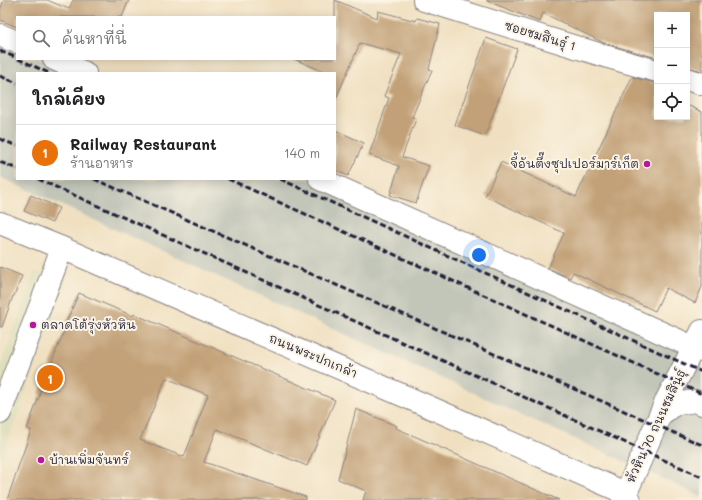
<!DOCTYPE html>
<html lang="th">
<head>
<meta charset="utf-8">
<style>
  :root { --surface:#fff; --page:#f2f2f2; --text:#202124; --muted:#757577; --line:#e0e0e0; --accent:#b5179e }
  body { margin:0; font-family:Mali,"Playpen Sans Thai",sans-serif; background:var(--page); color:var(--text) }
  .controls { position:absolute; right:12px; top:12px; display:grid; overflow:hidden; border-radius:0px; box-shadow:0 2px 10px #0003 }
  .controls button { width:36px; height:36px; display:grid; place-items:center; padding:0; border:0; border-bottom:1px solid var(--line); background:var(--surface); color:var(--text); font:20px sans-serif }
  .you { position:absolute; left:479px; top:255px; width:14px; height:14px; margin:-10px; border:3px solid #fff; border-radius:50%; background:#1a73e8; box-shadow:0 0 0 6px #1a73e833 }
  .badge { display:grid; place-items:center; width:26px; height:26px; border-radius:50%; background:var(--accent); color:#fff; font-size:13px; font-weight:700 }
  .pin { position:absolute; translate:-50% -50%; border:2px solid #fff; box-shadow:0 1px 4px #0006 }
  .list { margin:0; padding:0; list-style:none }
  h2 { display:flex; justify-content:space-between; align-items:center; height:52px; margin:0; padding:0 16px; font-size:17px }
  h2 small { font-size:13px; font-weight:400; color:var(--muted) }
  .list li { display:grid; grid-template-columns:26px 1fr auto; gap:12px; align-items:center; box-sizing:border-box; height:56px; padding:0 16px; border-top:1px solid var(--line) }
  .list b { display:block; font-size:15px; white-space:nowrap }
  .list p { margin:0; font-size:13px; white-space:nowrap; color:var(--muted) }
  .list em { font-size:13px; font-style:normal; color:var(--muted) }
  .icon { flex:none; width:22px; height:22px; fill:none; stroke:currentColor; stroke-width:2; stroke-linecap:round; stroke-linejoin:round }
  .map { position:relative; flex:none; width:702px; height:500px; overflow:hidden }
  .search { position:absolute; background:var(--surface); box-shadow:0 2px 10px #0003; left:16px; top:16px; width:320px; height:44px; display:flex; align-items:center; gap:10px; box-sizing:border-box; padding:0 14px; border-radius:0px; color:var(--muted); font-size:15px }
  .panel { position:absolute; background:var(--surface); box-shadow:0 2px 10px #0003; left:16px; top:72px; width:320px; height:108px; border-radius:0px }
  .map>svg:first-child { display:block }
</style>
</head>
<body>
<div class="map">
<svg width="702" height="500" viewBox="0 0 702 500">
  <rect width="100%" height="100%" fill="#fcf5e5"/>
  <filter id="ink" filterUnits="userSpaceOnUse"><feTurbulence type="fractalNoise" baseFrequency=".025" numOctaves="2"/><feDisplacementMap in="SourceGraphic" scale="8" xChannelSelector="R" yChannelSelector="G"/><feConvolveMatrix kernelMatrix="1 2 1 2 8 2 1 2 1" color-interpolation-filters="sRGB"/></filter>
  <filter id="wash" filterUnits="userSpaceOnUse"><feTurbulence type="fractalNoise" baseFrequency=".012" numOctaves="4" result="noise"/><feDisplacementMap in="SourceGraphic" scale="16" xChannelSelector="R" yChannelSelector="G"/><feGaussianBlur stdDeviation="0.9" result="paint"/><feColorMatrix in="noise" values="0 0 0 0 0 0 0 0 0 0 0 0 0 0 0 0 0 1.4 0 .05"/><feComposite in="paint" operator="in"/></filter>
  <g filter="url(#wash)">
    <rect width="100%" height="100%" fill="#f0e0c1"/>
    <path fill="#dddebc" d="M35,271L66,282L0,463V367Z"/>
    <path fill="#c2c6b9" d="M0,37L17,44V59H49L80,73H17V179H315L702,354V497L0,177Z"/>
    <g id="blocks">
      <path fill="#c2a178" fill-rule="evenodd" d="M4,0H47L69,9L73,0H129L122,17H17V27L0,20V10Z
        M335,0L377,18L378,11L416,21L417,18L440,24L429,69L432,70L412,117L416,119L402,157L429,166L416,203L390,195L399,166L369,155L389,98L384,96L401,54L360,43L335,101V73H327L294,59H335Z
        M487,0H702V71L687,67V15H657V58L604,43L543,13L540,22L487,1Z
        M486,38L517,49L485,136L455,125Z
        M632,77L654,83H657V117H687V105L702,112V287L695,303L666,288L655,311L573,272L570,278L548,268L564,233L485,196L501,162L576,197Z
        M335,130L364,143L348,176L335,170Z
        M31,195L59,208L52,223L24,211Z
        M0,267L22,276L14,296H13L2,327H0Z
        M79,293L133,316L134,314L335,400L307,466L217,429L204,462L306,497V500H7L31,430L27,429L40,394H39L65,329H63ZM166,378L208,395L184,457L140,440Z
        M356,409L397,426L396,428L559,500H363L366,491L338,479Z"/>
    </g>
  </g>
  <g filter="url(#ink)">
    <use href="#blocks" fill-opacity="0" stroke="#89817e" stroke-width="1"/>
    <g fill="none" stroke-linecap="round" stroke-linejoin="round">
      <defs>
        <path id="street" d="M424,0L608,57L657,71
          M0,35L17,42
          M54,59L85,73
          M687,79L702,84
          M320,179L702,351
          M0,413L62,248"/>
        <path id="secondary" d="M0,223L62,248L418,402L625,493L630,500
          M660,415L675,404L695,401L702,404
          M623,500L667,399L702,331"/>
      </defs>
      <use href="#street" stroke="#89817e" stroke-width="24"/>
      <use href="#secondary" stroke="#89817e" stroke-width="24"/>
      <use href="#street" stroke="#fff" stroke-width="22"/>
      <use href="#secondary" stroke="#fff" stroke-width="22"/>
      <path stroke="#22223b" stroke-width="3" stroke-dasharray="6 3" stroke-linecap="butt" d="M0,51L17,58
        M18,59L49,73
        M0,76L17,83
        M0,139L17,146
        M0,162L17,169
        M38,179L702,477
        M94,179L702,445
        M228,179L702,394
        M280,179L702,372"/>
    </g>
  </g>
  <g fill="#b5179e" stroke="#fcf5e5" stroke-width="1.5">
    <circle cx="647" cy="164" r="4"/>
    <circle cx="33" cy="325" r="4"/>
    <circle cx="41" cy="460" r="4"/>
  </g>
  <g text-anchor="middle" stroke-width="4" stroke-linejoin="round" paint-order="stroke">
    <g font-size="12" fill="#22223b" stroke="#fcf5e5">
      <text transform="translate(540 36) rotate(17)" y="4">ซอยชมสินธุ์ 1</text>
      <text transform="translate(313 356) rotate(23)" y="4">ถนนพระปกเกล้า</text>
      <text transform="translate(656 426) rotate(-65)" y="4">หัวหิน 70 ถนนชมสินธุ์</text>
    </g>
    <g font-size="12" fill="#22223b" stroke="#fcf5e5" text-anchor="start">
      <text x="639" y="168" text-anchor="end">จี้อันตึ๊งซุปเปอร์มาร์เก็ต</text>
      <text x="41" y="329">ตลาดโต้รุ่งหัวหิน</text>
      <text x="49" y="464">บ้านเพิ่มจันทร์</text>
    </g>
  </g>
</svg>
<div class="controls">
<button>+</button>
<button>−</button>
<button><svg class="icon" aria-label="locate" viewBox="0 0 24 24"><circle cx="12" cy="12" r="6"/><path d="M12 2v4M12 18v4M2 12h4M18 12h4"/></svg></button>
</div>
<div class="you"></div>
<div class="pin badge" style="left:50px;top:378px;background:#e8710a">1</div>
<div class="search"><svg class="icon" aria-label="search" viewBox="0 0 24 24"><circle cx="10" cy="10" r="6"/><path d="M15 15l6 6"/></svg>ค้นหาที่นี่</div>
<section class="panel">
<h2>ใกล้เคียง<small></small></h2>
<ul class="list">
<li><span class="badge" style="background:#e8710a">1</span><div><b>Railway Restaurant</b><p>ร้านอาหาร</p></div><em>140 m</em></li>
</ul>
</section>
</div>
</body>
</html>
